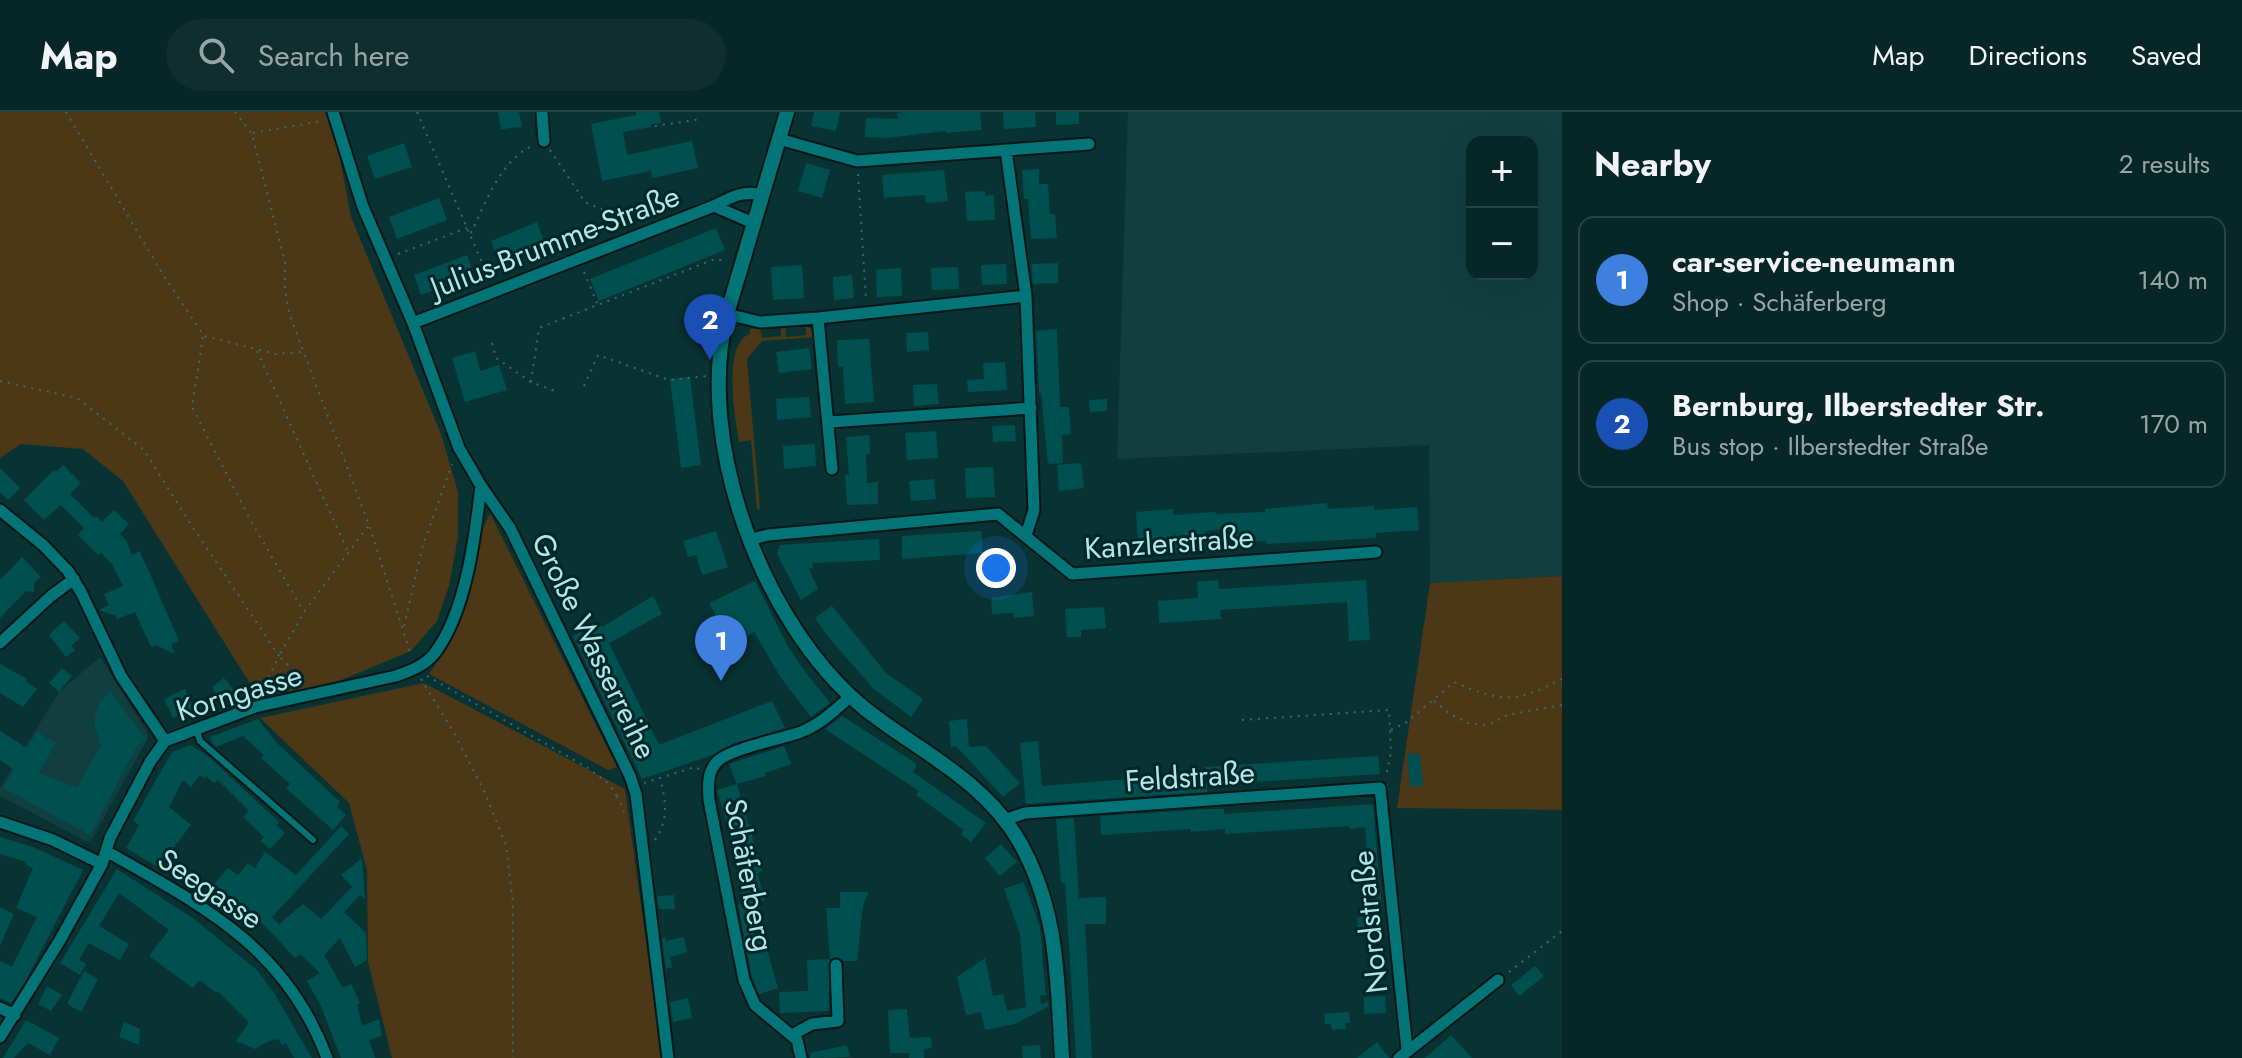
<!DOCTYPE html>
<html lang="en">
<head>
<meta charset="utf-8">
<style>
  :root { --surface:#072626; --page:#102e2e; --text:#f1f3f6; --muted:#98a5a7; --line:#284343; --accent:#f59b9d }
  body { margin:0; font-family:Jost,sans-serif; background:var(--page); color:var(--text) }
  .controls { position:absolute; right:24px; top:24px; display:grid; overflow:hidden; border-radius:16px; box-shadow:0 8px 32px #0002 }
  .controls button { width:72px; height:72px; display:grid; place-items:center; padding:0; border:0; border-bottom:2px solid var(--line); background:var(--surface); color:var(--text); font:40px sans-serif }
  .you { position:absolute; left:996px; top:456px; width:28px; height:28px; margin:-20px; border:6px solid #fff; border-radius:50%; background:#1a73e8; box-shadow:0 0 0 12px #1a73e833 }
  .badge { display:grid; place-items:center; width:52px; height:52px; border-radius:50%; background:var(--accent); color:#fff; font-size:26px; font-weight:700 }
  .pin { position:absolute; translate:-50% -66px; filter:drop-shadow(0 2px 4px #0008) }
  .pin::after { content:''; position:absolute; top:42px; width:28px; height:24px; background:inherit; clip-path:polygon(0 0,100% 0,50% 100%) }
  .list { margin:0; padding:0; list-style:none }
  h2 { display:flex; justify-content:space-between; align-items:center; height:104px; margin:0; padding:0 32px; font-size:34px }
  h2 small { font-size:26px; font-weight:400; color:var(--muted) }
  .list li { display:grid; grid-template-columns:52px 1fr auto; gap:24px; align-items:center; box-sizing:border-box; height:128px; margin:0 16px 16px; padding:0 16px; border:2px solid var(--line); border-radius:16px }
  .list b { display:block; font-size:30px; white-space:nowrap }
  .list p { margin:0; font-size:26px; white-space:nowrap; color:var(--muted) }
  .list em { font-size:26px; font-style:normal; color:var(--muted) }
  .icon { flex:none; width:44px; height:44px; fill:none; stroke:currentColor; stroke-width:2; stroke-linecap:round; stroke-linejoin:round }
  .map { position:relative; flex:none; width:1562px; height:946px; overflow:hidden }
  header { display:flex; align-items:center; gap:48px; box-sizing:border-box; height:112px; padding:0 40px; background:var(--surface); border-bottom:2px solid var(--line) }
  header strong { font-size:38px }
  nav { display:flex; gap:44px; margin-inline-start:auto; font-size:28px }
  .search { width:560px; height:72px; background:var(--page); display:flex; align-items:center; gap:20px; box-sizing:border-box; padding:0 28px; border-radius:44px; color:var(--muted); font-size:30px }
  main { display:flex }
  aside { flex:1; background:var(--surface) }
  .map>svg:first-child { display:block }
</style>
</head>
<body>
<header>
<strong>Map</strong>
<div class="search"><svg class="icon" aria-label="search" viewBox="0 0 24 24"><circle cx="10" cy="10" r="6"/><path d="M15 15l6 6"/></svg>Search here</div>
<nav><a>Map</a><a>Directions</a><a>Saved</a></nav>
</header>
<main>
<div class="map">
<svg width="1562" height="946" viewBox="0 0 1562 946">
  <rect width="100%" height="100%" fill="#093233"/>
  <path fill="#113f40" fill-rule="evenodd" d="M1128,0H1562V464L1430,471L1429,333L1117,347ZM1532,30V162H1472V30Z
    M100,545L147,620L148,626L91,729H86L0,684V676L59,580Z"/>
  <path fill="#4c3816" d="M0,0H331L351,105L441,322L458,380V425L449,474L437,509L411,539L339,569L259,586L123,369L83,337L21,332L0,346Z
    M806,213L815,220V225L762,229L747,247L760,397H757L751,328L739,330C735,306 722,231 750,222V217L760,216L762,226L781,224V214H785L786,225L806,223Z
    M490,401L617,655L608,658L429,562L447,536L467,487L474,436Z
    M1562,464V698L1397,696L1430,471Z
    M424,571L625,677L662,946H392L368,850L367,758L349,691L260,606Z"/>
  <path fill="#005052" d="M498,0H519L522,15L501,17Z
    M636,0H659L661,11L651,12V15L623,20L627,43L692,29L698,56L652,66L651,59L602,69L591,12L636,3Z
    M814,0H840L836,19L811,14Z
    M905,0H980L982,18L946,21L945,19L886,26L865,25L866,6L898,7L897,1Z
    M1003,0H1035L1036,15L1004,17Z
    M1056,0H1079V12L1056,13Z
    M404,31L412,55L375,67L367,44Z
    M806,51L830,58L822,86L798,79Z
    M1039,57V72H1048L1050,102H1055L1057,126L1031,127L1028,87H1024L1022,58Z
    M944,58L948,89L926,91L925,83L884,86L882,63Z
    M985,79V84L994,83L995,108L967,109L965,80Z
    M439,86L447,108L397,127L389,105Z
    M537,110L546,134L500,153L491,129Z
    M716,116L725,138L599,189L590,167Z
    M467,143L474,163L421,183L414,163Z
    M1058,151V171L1033,172L1031,152Z
    M1006,152L1007,172L982,173L981,153Z
    M802,153L804,186L773,188L771,155Z
    M958,155L959,177L932,178L931,156Z
    M901,156L902,184L877,185L876,158Z
    M852,163L854,186L834,188L833,165Z
    M1057,217L1060,295H1069L1071,322L1062,323L1063,351L1048,352L1041,281H1039L1036,219Z
    M928,220L929,238L907,240L906,221Z
    M869,227L874,290L845,292L843,255H838L837,228Z
    M809,236L812,257L779,261L776,240Z
    M475,239L480,259L499,253L507,278L465,290L452,246Z
    M1005,250L1007,278L968,280L967,268L984,267L983,251Z
    M690,265L701,353L681,356L670,267Z
    M937,272L939,292L914,294L913,273Z
    M809,285L811,305L777,308L776,287Z
    M1107,287V299L1090,300L1089,288Z
    M1015,313L1016,329L993,330L992,314Z
    M936,319L938,346L907,348L905,321Z
    M869,323L870,342H866L867,371L878,370V392L847,393L845,363H849L846,325Z
    M815,332L816,354L784,357L783,334Z
    M1081,351L1084,376L1059,379L1057,353Z
    M63,353L81,371L70,382L94,406L96,404L102,410L114,398L129,412L120,422L126,428L132,443L140,439L179,529L171,532L175,542L156,533L151,535L135,500L117,507L116,504L99,498L109,493L104,482L123,474L112,452L101,441L98,443L78,423L84,416L61,393L44,408L24,388L54,358L56,360Z
    M993,355L995,385L966,386L965,356Z
    M0,356L20,376L8,388L0,380Z
    M934,367L936,387L911,389L909,369Z
    M1327,391L1328,397L1374,394V398L1417,395L1419,418L1376,421V426L1266,432V429L1227,431L1226,417L1205,419L1206,438L1139,444L1136,400L1173,397V403L1216,400V402L1265,400V397Z
    M716,419L728,455L702,463L696,443L688,445L683,429Z
    M981,419L983,441L902,447V424Z
    M879,427L880,448L812,451L813,456L809,457L818,477L801,488L777,442L780,433Z
    M22,445L41,465L34,471V480L26,479L0,506V468Z
    M1218,468L1219,477L1366,468L1370,528L1349,529L1347,490L1220,498L1221,507L1159,511L1158,489L1198,486L1197,470Z
    M755,469L786,531L800,553L830,591L811,605L781,566L754,520L748,524L743,518L726,524L709,491Z
    M1032,480L1034,504L1014,506L1013,501L992,502L991,486Z
    M653,484L662,502L609,531L659,633L772,589L785,616L732,632L712,643L642,667L573,524L600,512L602,515Z
    M832,494L886,561L923,587L911,605L874,577L829,526L815,506Z
    M1104,495L1106,516L1081,518V525H1067L1065,497Z
    M64,509L80,526L71,534L75,538L66,545L49,523Z
    M0,552L27,567L25,569L37,577L23,595L0,581Z
    M62,556L72,564L59,580L49,571Z
    M224,566L241,587L223,594L212,575Z
    M185,577L193,596L173,606L164,587Z
    M110,579L146,628L137,634L90,723L3,676L14,658L0,648V619L27,636L37,620L56,631L38,661L77,676L101,633L95,615V604L99,592Z
    M842,604L917,652L913,660L986,711L971,730L961,722L964,718L916,683L919,679L825,617Z
    M258,607L278,632L340,690L337,695L346,703L333,718L286,676L290,672L261,646L264,643L243,624L216,635L213,632L210,625Z
    M967,607L969,635L986,634L1020,671L1003,685L956,634L951,635L949,609Z
    M1038,629L1042,674L1206,661L1205,655L1378,644L1380,662L1207,673V680L1026,692L1020,631Z
    M190,633L208,644L279,710L276,713L285,721L270,737L261,729L264,725L243,705L249,699L218,668L214,671L206,664L204,666L200,663L191,675L183,668L169,695L191,713L174,735L161,757L126,736L139,713L133,709L172,640Z
    M784,634L791,652L765,661L766,664L737,672L729,652Z
    M1407,642H1420L1423,674H1410Z
    M737,672L762,759L757,761L765,788L758,790L767,819L762,820L778,876L759,882L752,865L738,793L744,791L736,764L741,762L717,678Z
    M1373,692L1382,800H1379V821L1358,820L1357,805H1369L1368,782H1363L1361,757H1368L1365,715L1350,717L1349,714L1225,722V717L1191,720V717L1101,723L1100,704L1209,697H1224V702Z
    M1074,706L1079,786L1106,785V812H1085L1092,946H1076L1065,771H1061L1056,707Z
    M341,714L349,722L272,805L279,812L303,792L321,807L352,775L341,763L362,746L365,787L360,783L344,800L366,821L367,848L355,855L340,826L324,843L343,876L351,872L360,891L357,892L362,914L379,907L382,924L369,928L375,946H341L321,894L307,869L320,861L300,842L295,846L266,815L214,772L228,756L238,763L248,751L255,756L265,740L296,763Z
    M0,725L33,735L83,758L26,868L11,891L0,886V849L12,855L37,805L16,796L33,756L25,752L26,750L0,742Z
    M1001,732L1017,750L1000,764L985,746Z
    M117,757L194,807L257,858L274,881L312,946H294L286,931L282,933L278,927L269,929L255,937L236,929L249,910L217,879L216,881L200,868L193,876L149,844L169,818L119,781L99,814L129,832L120,848L89,831L79,848L86,852L80,863L60,851Z
    M1024,770L1040,815L1046,883H1040L1041,892L1048,890L1049,894L1015,912L985,918L981,900L966,903L957,865L985,846L993,884L1003,882L1007,899L1026,895L1020,822L1004,777Z
    M840,780H869L863,794L857,849H844L836,845L830,847L826,796H840Z
    M674,783L675,797H659L657,784Z
    M0,795L14,802L0,834Z
    M665,825L666,829L684,825L687,840L670,845L672,855L666,857L662,826Z
    M829,847V899L780,901L779,880L808,879L807,848Z
    M1535,854L1544,864L1519,884L1511,873Z
    M84,859L98,867L81,900L67,892Z
    M47,874L62,883L51,899L38,892Z
    M1385,884L1386,901L1364,902V885Z
    M688,886L692,906L673,910L670,890Z
    M907,897L910,926L931,925L932,936L924,937V946H909V941H890L888,898Z
    M1349,900L1350,911H1345L1346,917L1332,918L1331,912H1325L1324,902Z
    M26,908L59,926L50,943L28,931L14,946H3Z
    M124,910L140,917L139,933L119,925Z
    M1451,923L1472,946H1425Z
    M1377,930L1389,946H1357Z
    M847,933L850,945L810,946V941Z
    M1040,933L1041,946H1023L1022,934Z"/>
  <g fill="none" stroke-linecap="round" stroke-linejoin="round">
    <defs>
      <path id="service" d="M196,616L200,629L313,728"/>
      <path id="minor" d="M333,0L363,95L413,211L459,336L481,374L510,416L630,664L636,682L668,946
        M542,0L544,29
        M779,27L857,49L1089,32
        M1006,38L1026,184L1034,398L1026,423
        M714,94L753,111
        M727,202L760,210L818,206L1026,184
        M818,206L832,357
        M413,211L714,94C731,85 743,78 762,83
        M829,310L1031,296
        M0,398L43,433L68,459L81,480L121,564L165,629
        M749,428L768,423L998,402L1072,462L1376,440
        M0,531L51,484L74,467
        M1004,708L1025,701L1380,676L1407,938
        M0,710L53,728L102,752
        M106,739C203,794 286,835 327,946
        M0,896L15,903
        M792,923L812,912L838,909L836,853
        M0,925L60,828L102,752L110,726L150,650L165,629L255,595L396,564C410,559 424,554 434,542C466,501 475,425 481,374
        M801,946L797,928L755,893L744,868L709,688C708,673 707,658 719,648C734,636 781,627 801,620C821,612 835,598 851,584
        M1399,946L1498,868"/>
      <path id="tertiary" d="M787,0L727,202C694,330 763,513 864,596C918,639 983,667 1019,729C1059,799 1057,868 1062,946"/>
    </defs>
    <use href="#service" stroke="#071717" stroke-width="10"/>
    <use href="#minor" stroke="#071717" stroke-width="15"/>
    <use href="#tertiary" stroke="#071717" stroke-width="18"/>
    <path stroke="#3d696a" stroke-width="2" stroke-dasharray="2 6" stroke-linecap="butt" d="M66,0L162,161L204,224L276,242L301,240
      M235,0L252,22L285,150V179L290,204L369,413L411,543
      M417,0L489,167
      M655,14L702,7
      M253,21L322,9
      M550,38L585,90L606,99
      M858,62L866,187
      M471,121C486,90 500,48 534,33
      M398,142L467,116
      M584,160L597,191
      M203,225L192,295L252,411L304,500
      M492,231L496,246L531,270L555,279
      M257,239L349,442
      M0,269L77,286L144,338L188,408L279,544L261,581
      M531,270L539,216L715,147L726,149
      M584,274L598,243L669,268L707,264
      M404,514L423,433L452,352
      M427,564L588,656L608,671L616,683L620,681
      M421,567L454,621L485,681L506,733L513,791V946
      M305,570L279,544L304,500L369,413
      M1434,589L1450,602L1468,611L1489,613L1507,603L1562,593
      M1242,608L1389,598L1391,640L1386,664
      M1391,618L1407,610L1454,570C1503,591 1515,591 1562,567
      M644,671L695,655L699,657
      M617,684L624,700
      M655,728C669,707 666,690 660,666
      M1509,860L1562,819"/>
    <use href="#service" stroke="#037578" stroke-width="6"/>
    <use href="#minor" stroke="#037578" stroke-width="11"/>
    <use href="#tertiary" stroke="#037578" stroke-width="14"/>
  </g>
  <g text-anchor="middle" stroke-width="6" stroke-linejoin="round" paint-order="stroke">
    <g font-size="30" fill="#b1e6e7" stroke="#002729">
      <text transform="translate(555 130) rotate(-21)" y="10">Julius-Brumme-Straße</text>
      <text transform="translate(1169 431) rotate(-4)" y="10">Kanzlerstraße</text>
      <text transform="translate(594 534) rotate(64)" y="10">Große Wasserreihe</text>
      <text transform="translate(239 581) rotate(-17)" y="10">Korngasse</text>
      <text transform="translate(1190 665) rotate(-4)" y="10">Feldstraße</text>
      <text transform="translate(749 763) rotate(79)" y="10">Schäferberg</text>
      <text transform="translate(210 777) rotate(34)" y="10">Seegasse</text>
      <text transform="translate(1370 810) rotate(-96)" y="10">Nordstraße</text>
    </g>
  </g>
</svg>
<div class="controls">
<button>+</button>
<button>−</button>
</div>
<div class="you"></div>
<div class="pin badge" style="left:721px;top:569px;background:#3f7fe0">1</div>
<div class="pin badge" style="left:710px;top:248px;background:#1a4fb4">2</div>
</div>
<aside>
<h2>Nearby<small>2 results</small></h2>
<ul class="list">
<li><span class="badge" style="background:#3f7fe0">1</span><div><b>car-service-neumann</b><p>Shop · Schäferberg</p></div><em>140 m</em></li>
<li><span class="badge" style="background:#1a4fb4">2</span><div><b>Bernburg, Ilberstedter Str.</b><p>Bus stop · Ilberstedter Straße</p></div><em>170 m</em></li>
</ul>
</aside>
</main>
</body>
</html>
